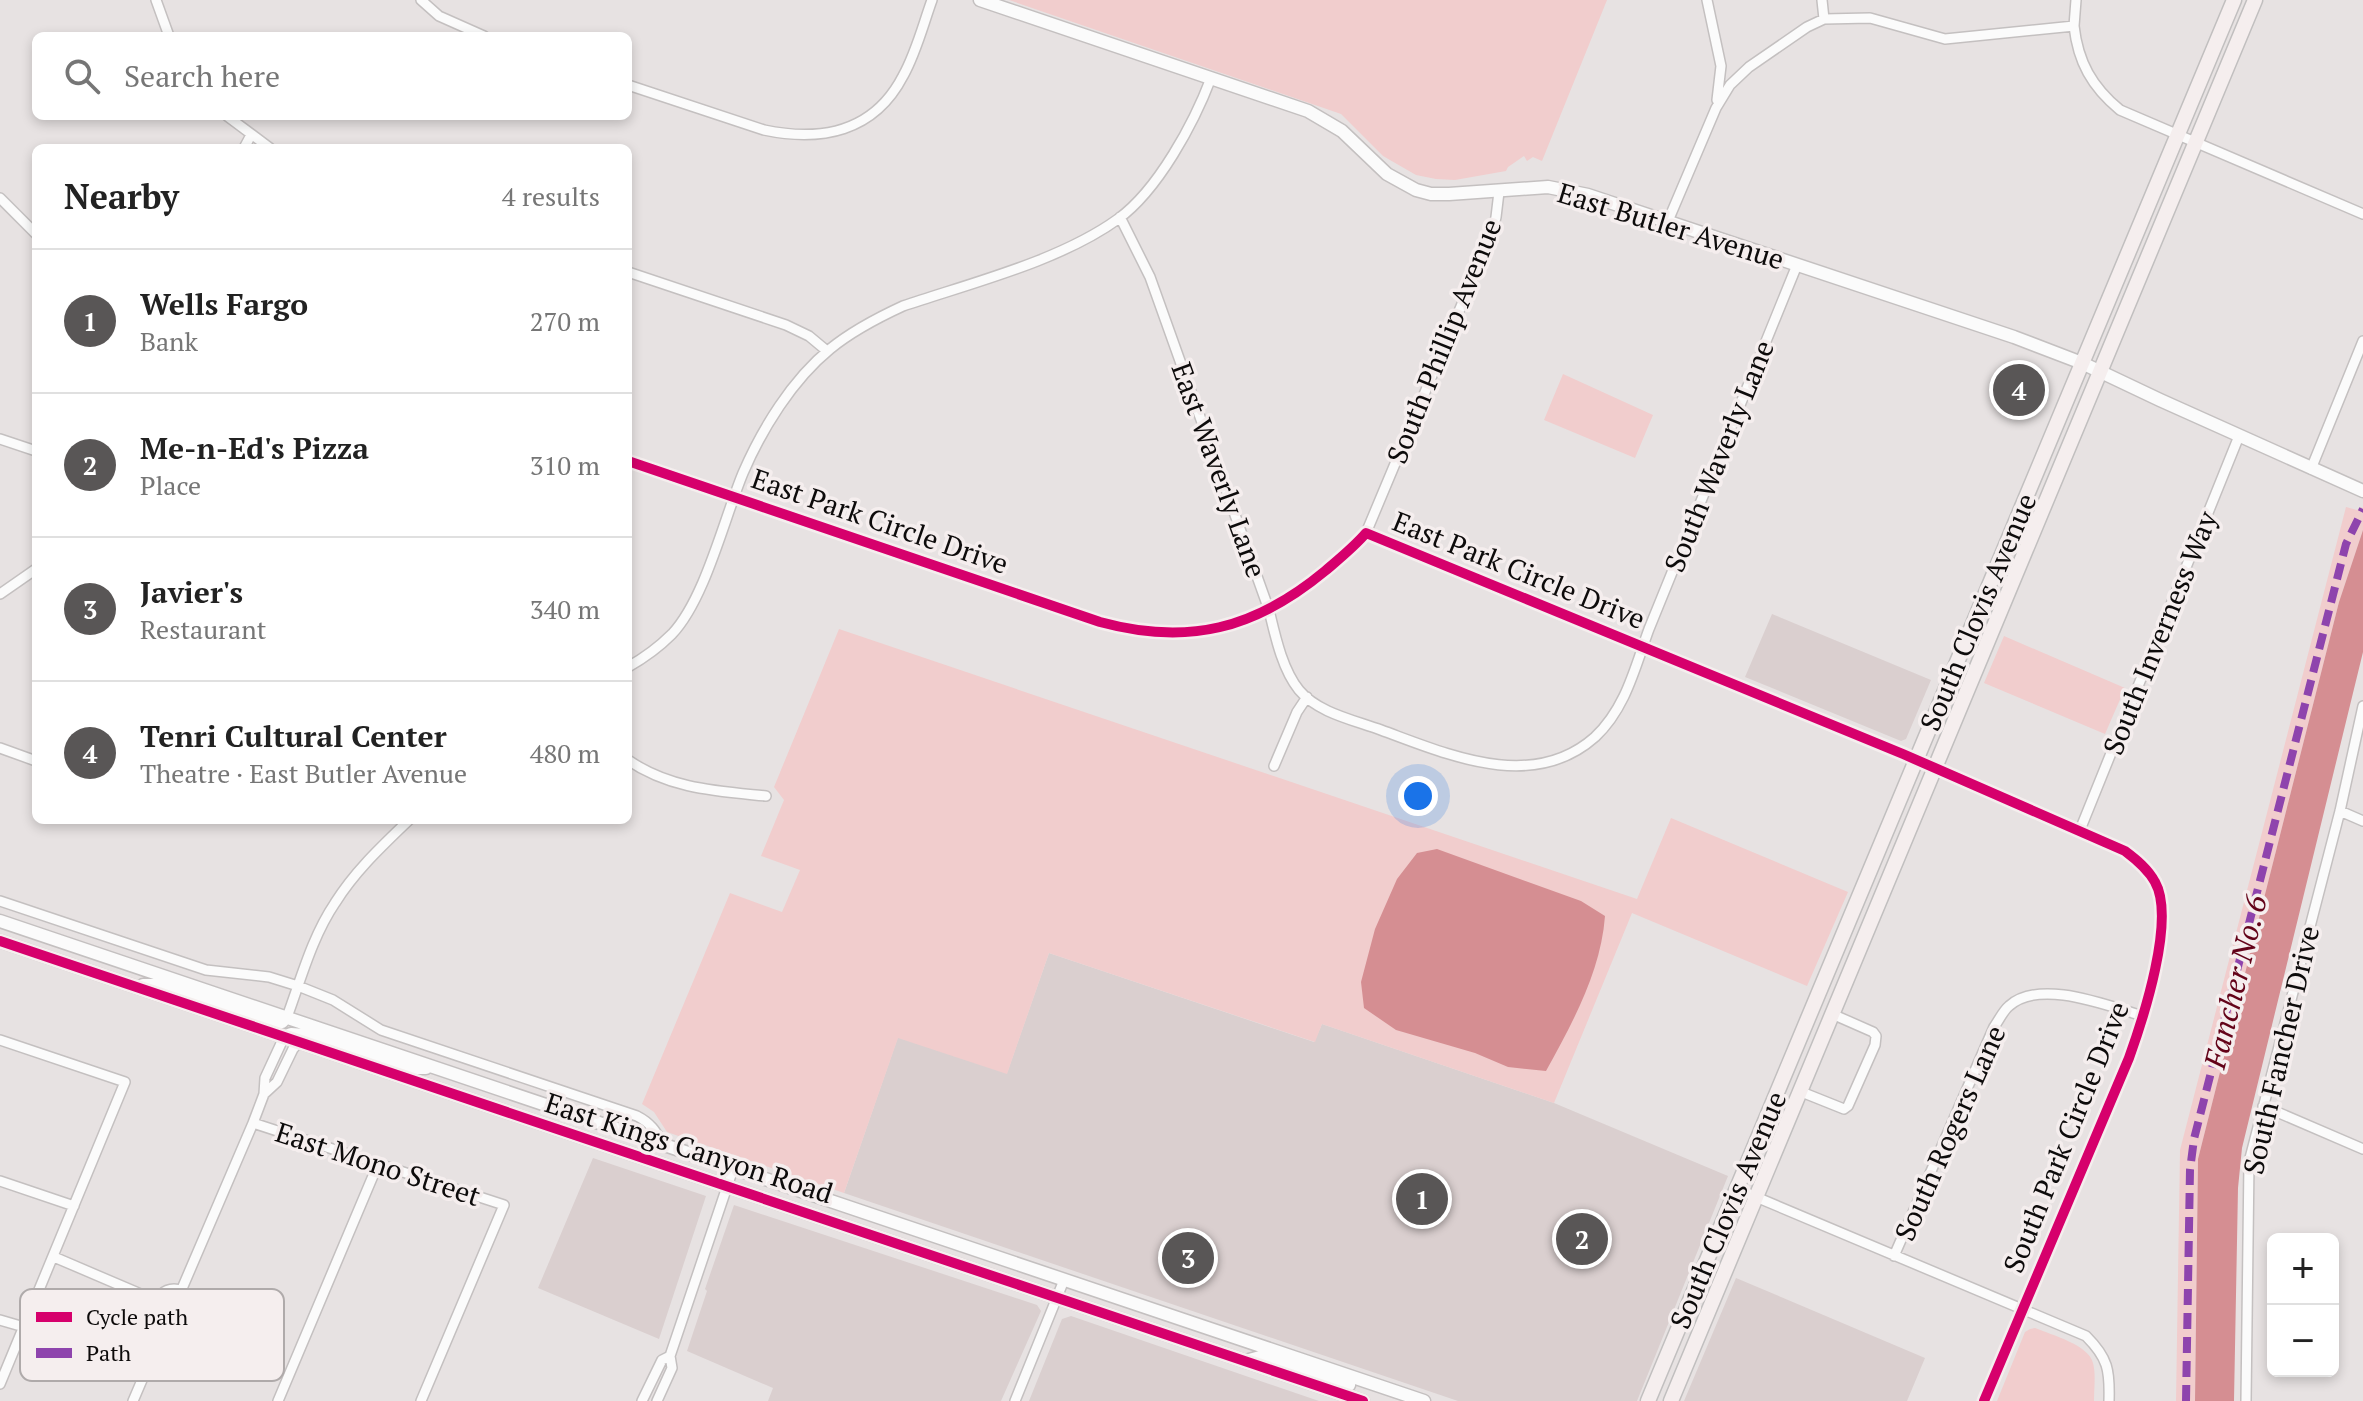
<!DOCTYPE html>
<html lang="en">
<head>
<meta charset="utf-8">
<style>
  :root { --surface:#fff; --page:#f6f6f6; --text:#222; --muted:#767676; --line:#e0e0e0; --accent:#595656 }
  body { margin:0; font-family:"PT Serif",serif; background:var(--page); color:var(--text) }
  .controls { position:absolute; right:24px; bottom:24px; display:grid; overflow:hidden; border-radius:12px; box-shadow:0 4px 12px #0003 }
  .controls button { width:72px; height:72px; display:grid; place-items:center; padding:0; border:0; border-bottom:2px solid var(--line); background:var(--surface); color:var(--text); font:40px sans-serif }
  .you { position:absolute; left:1418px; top:796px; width:28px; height:28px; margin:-20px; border:6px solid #fff; border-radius:50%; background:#1a73e8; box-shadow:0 0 0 12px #1a73e833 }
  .badge { display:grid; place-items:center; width:52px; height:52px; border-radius:50%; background:var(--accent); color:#fff; font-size:26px; font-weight:700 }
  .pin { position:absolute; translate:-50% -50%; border:4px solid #fff; box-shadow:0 2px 8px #0006 }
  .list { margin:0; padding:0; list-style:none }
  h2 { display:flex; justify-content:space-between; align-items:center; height:104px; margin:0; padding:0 32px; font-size:34px }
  h2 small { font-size:26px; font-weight:400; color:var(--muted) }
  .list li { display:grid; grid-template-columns:52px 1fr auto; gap:24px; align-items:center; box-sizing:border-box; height:144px; padding:0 32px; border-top:2px solid var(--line) }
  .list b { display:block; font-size:30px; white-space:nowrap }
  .list p { margin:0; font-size:26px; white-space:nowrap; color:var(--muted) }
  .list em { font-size:26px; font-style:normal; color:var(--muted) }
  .icon { flex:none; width:44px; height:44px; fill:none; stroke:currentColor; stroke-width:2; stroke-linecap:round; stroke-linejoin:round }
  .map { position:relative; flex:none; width:2363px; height:1401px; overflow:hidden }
  .search { position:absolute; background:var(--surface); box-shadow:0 4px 12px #0003; left:32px; top:32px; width:600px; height:88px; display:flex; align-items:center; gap:20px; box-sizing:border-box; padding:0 28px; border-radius:12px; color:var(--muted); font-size:30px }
  .panel { position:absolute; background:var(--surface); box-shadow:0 4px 12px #0003; left:32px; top:144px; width:600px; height:680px; border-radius:12px }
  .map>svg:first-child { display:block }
</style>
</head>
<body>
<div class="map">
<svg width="2363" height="1401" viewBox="0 0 2363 1401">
  <rect width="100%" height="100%" fill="#e7e2e2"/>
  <path fill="#dacfcf" d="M1772,614L1931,680L1906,739L1901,741L1745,677Z
    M1049,953L1314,1042L1322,1024L1554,1103L1728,1176L1637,1401H1458L844,1193L898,1037L1007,1073Z
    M593,1158L706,1196L659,1339L538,1288Z
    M734,1205L1037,1305L1041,1311L1001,1401H768L773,1388L687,1351L707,1291L705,1289Z
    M1736,1278L1925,1358L1907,1401H1684Z
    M1071,1316L1319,1401H1029L1062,1319Z"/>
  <path fill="#f1cdcd" d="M1009,0H1607L1542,161L1533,157L1527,161L1524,156L1508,167L1506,171L1455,180L1436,179L1416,175L1383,156L1341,114Z
    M1563,374L1653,415L1635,458L1544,420Z
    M2346,507L2357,510L2361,507L2363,508V530L2339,602L2198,1159L2195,1401H2176L2180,1150Z
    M839,629L1637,899L1671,818L1848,892L1807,986L1632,913L1554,1103L1322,1024L1315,1042L1049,953L1007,1074L898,1038L844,1193L667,1132L654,1112L642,1104L730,893L782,912L800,870L761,856L784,800L774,787Z
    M2004,636L2125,688L2105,734L1984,683Z
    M2035,1328C2052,1335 2089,1345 2093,1363C2096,1374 2094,1389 2094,1401H1997L2025,1332L2030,1329Z"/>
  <path fill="#d58e92" d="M2363,530V652L2242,1148L2238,1188L2234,1401H2195L2198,1159L2339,602Z
    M1437,849L1581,901L1605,916C1601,971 1573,1022 1546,1071L1508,1067L1475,1053L1396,1030L1364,1008L1361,982L1375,929L1397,879L1417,853Z"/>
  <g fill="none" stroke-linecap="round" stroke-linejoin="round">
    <defs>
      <path id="street" d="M156,0L169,36
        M421,0L439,16L484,36
        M1707,0L1721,66L1717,100
        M1822,0L1824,19
        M2074,26L2076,0
        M628,85L764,130C821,142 874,132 903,76C916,53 923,25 932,0
        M227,116L270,148
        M244,148L251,135
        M0,198L36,234
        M1120,217L1150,277L1269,610C1275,635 1282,669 1299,690C1318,713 1354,720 1381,730C1447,754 1532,793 1595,737C1626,708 1635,667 1649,629L1797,265
        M1668,221L1716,108L1730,85L1749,67L1807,27L1824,19L1870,18L1945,39L2074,26C2078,62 2092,87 2120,110L2363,214
        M628,272L786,325L809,336L827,351
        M0,439L36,451
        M628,461L1100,622C1188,646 1255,629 1325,571C1339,559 1354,547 1366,533L1903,754L2125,851C2137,860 2148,869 2155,882C2176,919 2143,1019 2129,1058L1984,1401
        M2311,469L2363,341
        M1366,533L1493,230L1496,217L1499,192
        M0,594L36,569
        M628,667C644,658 659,647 672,634C705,599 724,519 743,473C762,429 792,380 830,349C852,331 877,318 903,306C971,283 1060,261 1118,219C1158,190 1194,123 1211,78
        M0,748L36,761
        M628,760C670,789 717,791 766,796
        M1274,766L1297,712L1307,697
        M2340,811L2363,821
        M2080,830L2239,436
        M0,901L206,970L269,977L298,986L333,1000L381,1030L637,1116C651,1123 656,1132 664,1145
        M287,1017C301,979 312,937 335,903C355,871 382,846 409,820
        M0,1040L125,1082L0,1384
        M1799,1091L1844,1109L1848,1106L1875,1045L1876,1036L1873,1032L1832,1014
        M264,1094L277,1082L293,1049L298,1043
        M2263,1106L2363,1149
        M253,1123L504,1205L421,1401
        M0,1181L74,1206
        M1737,1189L2086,1336C2108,1358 2110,1370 2109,1401
        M1894,1256L1994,1027C1999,1020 2003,1011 2009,1006C2040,978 2108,1006 2143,1016
        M54,1257L157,1301
        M156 1307a18 18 0 1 1 36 0a18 18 0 1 1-36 0Z
        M181,1291L253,1123L264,1094L265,1078L284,1037
        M0,1320L24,1327
        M133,1401L166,1324
        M278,1401L378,1164
        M642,1401L662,1360L670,1356
        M657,1401L672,1368L670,1356L733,1169
        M1015,1401L1064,1280
        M2246,1401L2249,1162L2340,811L2363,706"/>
      <path id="secondary" d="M980,0L1308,111L1342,131L1387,174L1416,190L1431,194H1449L1548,187L1588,195L2014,337L2082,363L2160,400L2363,491
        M0,921L1424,1401
        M0,941L1363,1401
        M143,985H158L272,1023L282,1022L287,1017
        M284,1037L291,1034L304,1035L406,1068H426
        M1249,1360L1260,1357L1349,1385"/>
      <path id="primary" d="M1648,1401L2234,0
        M1671,1401L2255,0"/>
    </defs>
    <use href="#street" stroke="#c4c0c0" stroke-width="12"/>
    <use href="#secondary" stroke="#c4c0c0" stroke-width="15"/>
    <use href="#primary" stroke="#c1bfbf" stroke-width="17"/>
    <use href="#street" stroke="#fbfbfb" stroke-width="9"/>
    <use href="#secondary" stroke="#fbfbfb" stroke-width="12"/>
    <use href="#primary" stroke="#f5eeee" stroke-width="14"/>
    <path stroke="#8e44ad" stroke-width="8" stroke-dasharray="16 8" stroke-linecap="butt" d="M2186,1401L2190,1170L2194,1139L2346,544L2363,509"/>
    <defs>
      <path id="cycleway" d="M628,461L1100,622C1188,646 1255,629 1325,571C1339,559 1354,547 1366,533L1903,754L2125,851C2137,860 2148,869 2155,882C2176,919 2143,1019 2129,1058L1984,1401
        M0,941L1363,1401"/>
    </defs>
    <use href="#cycleway" stroke="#f5eeee" stroke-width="15"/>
    <use href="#cycleway" stroke="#d6006c" stroke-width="10"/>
  </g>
  <g text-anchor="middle" stroke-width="7" stroke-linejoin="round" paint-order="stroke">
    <g font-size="28" fill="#0d0b0b" stroke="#f5eeee">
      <text transform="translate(1671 226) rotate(17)" y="10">East Butler Avenue</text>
      <text transform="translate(1444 341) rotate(-68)" y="10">South Phillip Avenue</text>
      <text transform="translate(1719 456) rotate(-68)" y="10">South Waverly Lane</text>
      <text transform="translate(1219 470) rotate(70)" y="10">East Waverly Lane</text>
      <text transform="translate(880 521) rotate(19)" y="10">East Park Circle Drive</text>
      <text transform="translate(1519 570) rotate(22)" y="10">East Park Circle Drive</text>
      <text transform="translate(1978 612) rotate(-67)" y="10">South Clovis Avenue</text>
      <text transform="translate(2160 633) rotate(-68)" y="10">South Inverness Way</text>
      <text transform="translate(2281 1050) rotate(-77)" y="10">South Fancher Drive</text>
      <text transform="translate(1950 1133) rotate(-66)" y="10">South Rogers Lane</text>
      <text transform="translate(2066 1137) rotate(-68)" y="10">South Park Circle Drive</text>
      <text transform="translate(689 1148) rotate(18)" y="10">East Kings Canyon Road</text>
      <text transform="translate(378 1164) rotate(18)" y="10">East Mono Street</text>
      <text transform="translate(1728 1210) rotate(-67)" y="10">South Clovis Avenue</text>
    </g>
    <g font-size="30" font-style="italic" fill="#630319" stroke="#f5eeee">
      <text transform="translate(2236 982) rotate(-76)" y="10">Fancher No. 6</text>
    </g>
  </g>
  <rect x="20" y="1289" width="264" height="92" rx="12" fill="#f5eeee" stroke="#afaaaa" stroke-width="2"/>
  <rect x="36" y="1312" width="36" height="10" fill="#d6006c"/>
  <rect x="36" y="1348" width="36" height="10" fill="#8e44ad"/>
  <g font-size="22" fill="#0d0b0b">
    <text x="86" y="1325">Cycle path</text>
    <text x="86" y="1361">Path</text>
  </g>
</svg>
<div class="controls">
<button>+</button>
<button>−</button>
</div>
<div class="you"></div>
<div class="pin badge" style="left:1422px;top:1199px">1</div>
<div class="pin badge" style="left:1582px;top:1239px">2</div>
<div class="pin badge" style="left:1188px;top:1258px">3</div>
<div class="pin badge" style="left:2019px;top:390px">4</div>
<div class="search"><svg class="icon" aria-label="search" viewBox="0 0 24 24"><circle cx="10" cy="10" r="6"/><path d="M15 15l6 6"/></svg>Search here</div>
<section class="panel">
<h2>Nearby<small>4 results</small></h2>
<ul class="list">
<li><span class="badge">1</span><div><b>Wells Fargo</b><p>Bank</p></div><em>270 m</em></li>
<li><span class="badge">2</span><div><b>Me-n-Ed's Pizza</b><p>Place</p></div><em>310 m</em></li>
<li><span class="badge">3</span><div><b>Javier's</b><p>Restaurant</p></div><em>340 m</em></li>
<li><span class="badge">4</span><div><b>Tenri Cultural Center</b><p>Theatre · East Butler Avenue</p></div><em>480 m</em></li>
</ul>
</section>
</div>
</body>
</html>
